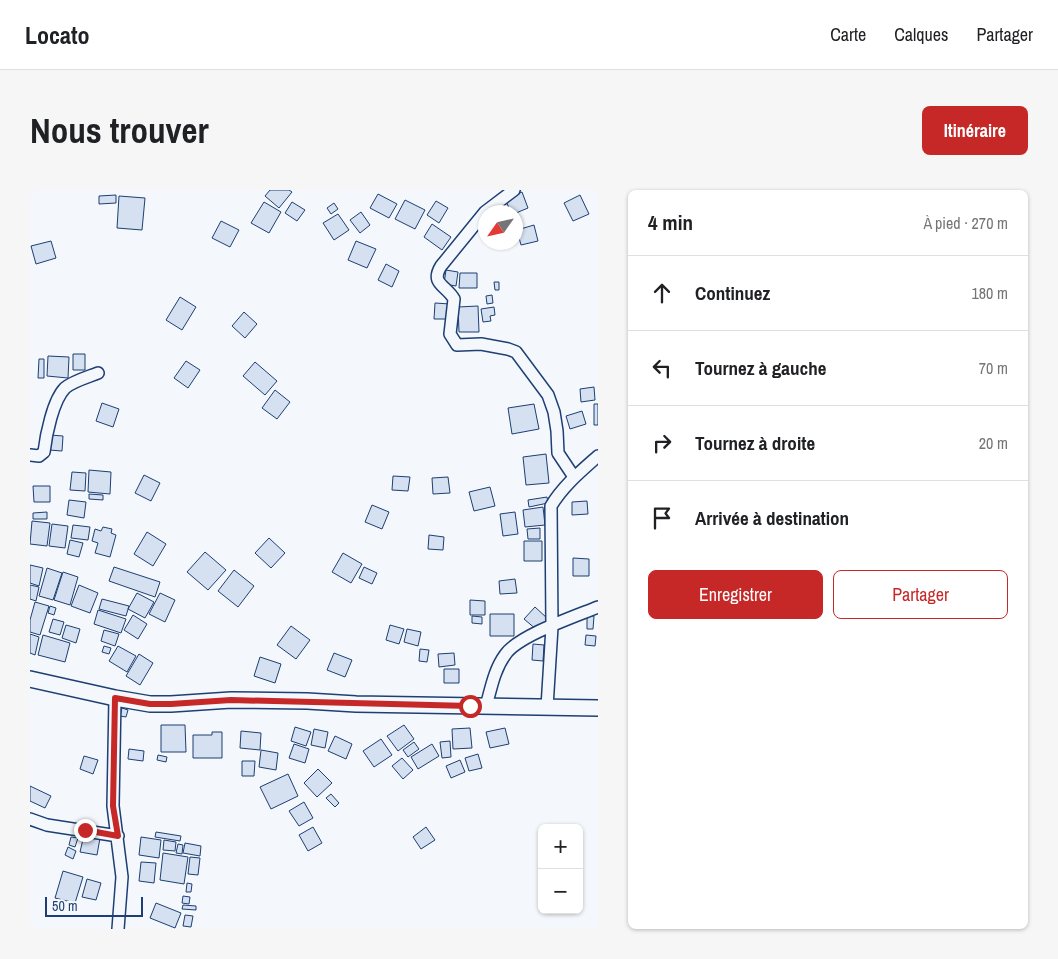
<!DOCTYPE html>
<html lang="fr">
<head>
<meta charset="utf-8">
<style>
  :root { --surface:#fff; --page:#f6f6f6; --text:#202124; --muted:#757577; --line:#e0e0e0; --accent:#c62828 }
  body { margin:0; font-family:"Archivo Narrow",sans-serif; background:var(--page); color:var(--text) }
  .controls { position:absolute; right:15px; bottom:15px; display:grid; overflow:hidden; border-radius:8px; box-shadow:0 1px 4px #0004 }
  .controls button { width:45px; height:45px; display:grid; place-items:center; padding:0; border:0; border-bottom:1px solid var(--line); background:var(--surface); color:var(--text); font:25px sans-serif }
  .compass { position:absolute; left:448px; top:15px; width:45px; height:45px; border-radius:50%; background:var(--surface); box-shadow:0 1px 4px #0004; rotate:236deg }
  .scale { position:absolute; left:15px; bottom:12px; width:98px; box-sizing:border-box; padding-left:5px; border:2px solid #1d3f73; border-top:0; font-size:14px; line-height:18px; white-space:nowrap; color:#1d3f73; -webkit-text-stroke:4px #f4f7fb; paint-order:stroke }
  .stop { position:absolute; width:15px; height:15px; margin:-11px; border:4px solid #c62828; border-radius:50%; background:#fff }
  .stop.end { background:#c62828; border-color:#fff; box-shadow:0 1px 5px #0008 }
  .list { margin:0; padding:0; list-style:none }
  h2 { display:flex; justify-content:space-between; align-items:center; height:65px; margin:0; padding:0 20px; font-size:21px }
  h2 small { font-size:16px; font-weight:400; color:var(--muted) }
  .list li { display:grid; grid-template-columns:32px 1fr auto; gap:15px; align-items:center; box-sizing:border-box; height:75px; padding:0 20px; border-top:1px solid var(--line) }
  .list b { display:block; font-size:19px; white-space:nowrap }
  .list em { font-size:16px; font-style:normal; color:var(--muted) }
  .actions { display:flex; gap:10px; padding:15px 20px }
  .actions a { flex:1; padding:11px 0; border:1px solid var(--accent); border-radius:8px; text-align:center; font-size:18px; color:var(--accent) }
  .actions .main { background:var(--accent); color:#fff }
  .icon { flex:none; width:28px; height:28px; fill:none; stroke:currentColor; stroke-width:2; stroke-linecap:round; stroke-linejoin:round }
  .map { position:relative; flex:none; width:568px; height:739px; overflow:hidden; border-radius:8px }
  header { display:flex; align-items:center; gap:30px; box-sizing:border-box; height:70px; padding:0 25px; background:var(--surface); border-bottom:1px solid var(--line) }
  header strong { font-size:24px }
  nav { display:flex; gap:28px; margin-inline-start:auto; font-size:18px }
  .intro { display:flex; align-items:center; justify-content:space-between; box-sizing:border-box; height:120px; padding:0 30px }
  h1 { margin:0; font-size:35px }
  .button { padding:12px 22px; border-radius:8px; background:var(--accent); color:#fff; font-size:18px; font-weight:700 }
  main { display:flex; gap:30px; padding:0 30px }
  aside { flex:1; background:var(--surface); border-radius:8px; box-shadow:0 1px 4px #0004 }
  .map>svg:first-child { display:block }
</style>
</head>
<body>
<header>
<strong>Locato</strong>
<nav><a>Carte</a><a>Calques</a><a>Partager</a></nav>
</header>
<div class="intro"><h1>Nous trouver</h1><a class="button">Itinéraire</a></div>
<main>
<div class="map">
<svg width="568" height="739" viewBox="0 0 568 739">
  <rect width="100%" height="100%" fill="#f4f7fb"/>
  <path fill="#d5e0f0" stroke="#1d3f73" d="M240,0H259L262,2L249,18L235,6Z
    M492,2L498,18L486,23L481,22L475,9Z
    M348,4L367,14L359,28L340,18Z
    M86,5V13L69,14V6Z
    M550,5L559,24L543,31L534,13Z
    M89,6L115,8L112,40L87,38Z
    M375,10L395,20L385,39L365,29Z
    M406,11L418,18L409,33L397,25Z
    M234,12L251,22L239,43L221,33Z
    M262,12L275,20L267,31L255,23Z
    M304,13L308,19L301,24L297,18Z
    M331,22L340,35L330,43L320,30Z
    M308,24L319,40L304,50L293,33Z
    M191,31L209,40L200,57L182,48Z
    M402,34L421,47L412,60L394,47Z
    M504,35L508,51L491,55L487,40Z
    M21,51L26,68L6,74L1,56Z
    M326,51L346,59L337,78L318,70Z
    M356,74L369,81L362,97L348,90Z
    M416,80L428,82L426,96L414,94Z
    M430,83H447V98H429Z
    M464,92H469V100H465Z
    M462,105L463,113L457,114L456,106Z
    M150,107L166,117L152,140L136,130Z
    M405,113L420,114V129H404Z
    M448,116L449,142H429L428,117Z
    M464,117L465,125L460,126L461,131L453,132L451,119Z
    M214,122L227,134L215,148L202,136Z
    M43,164H55V180H43Z
    M18,166L39,167L38,188L17,186Z
    M9,169H14V188H8Z
    M156,171L170,180L158,198L144,188Z
    M225,172L247,191L235,205L213,186Z
    M564,197L565,210L551,212L550,199Z
    M245,200L260,212L247,229L232,218Z
    M72,213L89,219L83,237L66,231Z
    M504,214L509,239L482,244L478,218Z
    M564,214H568V235H564Z
    M552,221L556,234L540,239L536,226Z
    M20,245L33,246L32,261L19,260Z
    M516,264L519,293L496,295L493,267Z
    M59,280L81,282L80,304L58,302Z
    M42,282L56,283L55,301L40,300Z
    M114,285L130,293L121,311L105,303Z
    M363,286L380,287L378,301L362,300Z
    M418,287L420,303L403,304L402,288Z
    M3,296H20V312H4Z
    M460,297L465,316L444,321L439,302Z
    M59,304L73,305V310L59,309Z
    M517,307L518,313L499,317L498,310Z
    M39,310L56,312L54,328L37,325Z
    M557,311L558,324L542,325V312Z
    M342,315L359,322L352,339L335,332Z
    M513,317L515,335L495,337L493,320Z
    M17,322V329H3V323Z
    M485,322L488,344L473,346L470,324Z
    M2,331L20,333L17,356L0,354Z
    M22,334L38,336L35,358L19,356Z
    M43,335L60,337L58,350L41,348Z
    M73,337L82,339L81,343L86,345L80,367L65,363L68,353L62,351L65,339L71,341Z
    M510,338V349H498L497,339Z
    M117,342L136,354L123,376L104,364Z
    M399,345L414,347L413,360L398,359Z
    M239,348L255,363L241,378L225,363Z
    M40,350L53,353L49,367L37,364Z
    M494,351H512V371H494Z
    M175,362L196,380L178,400L157,382Z
    M313,363L332,374L321,393L302,382Z
    M543,368L559,369V386H543Z
    M0,375L13,378L9,396L0,393Z
    M84,377L130,392L125,407L79,391Z
    M334,377L347,383L342,394L329,388Z
    M17,378L32,383L23,410L9,406Z
    M204,380L224,396L208,417L188,401Z
    M33,382L48,387L40,415L24,410Z
    M485,389L487,403L470,404L469,391Z
    M0,395L9,397L6,411L0,409Z
    M49,395L68,403L60,423L41,416Z
    M107,403L124,412L115,428L98,419Z
    M130,403L145,410L135,432L119,424Z
    M72,409L99,416L96,426L69,419Z
    M440,410L455,411V425H440Z
    M5,412L19,416L10,445L0,442V430Z
    M20,416L26,418L24,425L18,423Z
    M505,417L518,429L507,440L494,429Z
    M68,420L96,429L91,443L64,434Z
    M460,424H484V446H460Z
    M103,425L117,434L108,449L94,440Z
    M442,426L452,427V434L442,433Z
    M557,426H564L563,439H557Z
    M23,429L34,432L30,445L19,442Z
    M36,435L50,439L46,453L32,448Z
    M360,435L374,439L369,454L356,450Z
    M261,436L280,450L266,469L247,455Z
    M377,439L391,442L388,456L374,452Z
    M74,440L89,444L85,456L71,451Z
    M0,444L9,447L5,465L0,463Z
    M13,445L40,453L35,472L8,465Z
    M556,445L566,446L565,456L555,455Z
    M503,454L514,455L513,471L502,470Z
    M74,456L81,458L79,464L72,462Z
    M88,456L106,466L97,482L79,471Z
    M390,459L399,460L397,472L389,471Z
    M304,463L322,470L315,487L297,480Z
    M424,463L425,475L409,477L408,464Z
    M109,464L123,473L110,495L96,486Z
    M230,467L251,474L245,493L224,486Z
    M414,479H429V493H414Z
    M92,518L98,520L96,527L90,526Z
    M131,535H155L156,562H131Z
    M374,535L384,549L368,561L357,546Z
    M265,537L281,542L276,556L261,551Z
    M440,538L442,558L423,559L422,539Z
    M475,538L479,554L460,558L456,542Z
    M284,539L298,542L295,558L281,555Z
    M211,541L231,543L230,560L210,558Z
    M182,542H192V568H163V545H182Z
    M305,546L322,554L316,569L298,561Z
    M351,549L362,565L344,577L333,561Z
    M420,551L421,567L412,568L410,552Z
    M384,552L389,559L378,567L373,560Z
    M264,554L279,559L275,573L259,568Z
    M402,554L409,566L388,579L381,567Z
    M99,559L114,561L113,571L98,569Z
    M231,560L248,563L246,580L229,577Z
    M448,564L452,578L439,581L435,568Z
    M128,565L137,567L136,572L127,570Z
    M54,566L68,570L63,584L50,579Z
    M372,568L383,580L373,589L362,576Z
    M430,570L435,582L421,588L416,576Z
    M212,571H225L224,586H212Z
    M288,579L302,593L287,607L274,593Z
    M258,584L268,606L241,619L230,597Z
    M0,596L21,606L15,618L0,611Z
    M301,604L309,613L305,617L296,608Z
    M274,612L283,628L269,636L259,621Z
    M283,637L292,653L278,661L269,645Z
    M396,637L405,650L391,659L383,647Z
    M126,642L151,646L150,651L125,647Z
    M54,645L70,648L67,665L50,662Z
    M41,647L48,648L45,657L39,655Z
    M111,647L131,650L129,668L109,665Z
    M134,650L146,652L145,661L133,660Z
    M155,653L171,656L170,666L153,663Z
    M148,654L153,655L152,664L146,663Z
    M38,657L46,661L43,669L35,665Z
    M133,663L158,667L154,694L130,690Z
    M160,667L170,668L168,685L158,684Z
    M111,672L126,673L124,693L109,691Z
    M33,681L53,687L45,713L25,708Z
    M57,689L71,693L66,710L52,707Z
    M157,693L162,694L161,702H156Z
    M153,706L160,707L159,714L152,713Z
    M126,713L151,723L145,738L120,728Z
    M153,715L166,716V720L152,719Z
    M155,725L163,726L161,737L153,736Z"/>
  <g fill="none" stroke-linecap="round" stroke-linejoin="round">
    <defs>
      <path id="minor" d="M484,0L455,22L411,76C400,94 416,95 424,109L420,144L427,155L451,154L478,159L486,162L518,205L524,222L527,241L528,263L544,287
        M0,265L9,266L14,262C16,245 23,210 35,198C43,191 58,187 68,183
        M85,508L83,616L92,687L88,739
        M456,516C461,499 464,480 475,465C487,446 546,426 568,417
        M517,517L522,437L521,316C533,296 550,282 568,266
        M0,629L17,635L88,646"/>
      <path id="tertiary" d="M0,489L85,508L120,514H141L201,510L277,511L326,514L568,518"/>
    </defs>
    <use href="#minor" stroke="#1d3f73" stroke-width="14"/>
    <use href="#tertiary" stroke="#1d3f73" stroke-width="18"/>
    <use href="#minor" stroke="#f4f7fb" stroke-width="11"/>
    <use href="#tertiary" stroke="#f4f7fb" stroke-width="15"/>
  </g>
  <g fill="none" stroke-linecap="round" stroke-linejoin="round">
    <path stroke="#c62828" stroke-width="6" d="M55,640L88,646L83,616L85,508L120,514H141L201,510L440,516"/>
  </g>
</svg>
<div class="controls">
<button>+</button>
<button>−</button>
</div>
<svg class="compass" viewBox="-18 -18 36 36"><path d="M0-13l5 13h-10z" fill="#e53935"/><path d="M0 13l5-13h-10z" fill="#757577"/></svg>
<div class="scale">50 m</div>
<div class="stop" style="left:440px;top:516px"></div>
<div class="stop end" style="left:55px;top:640px"></div>
</div>
<aside>
<h2>4 min<small>À pied · 270 m</small></h2>
<ul class="list">
<li><svg class="icon" aria-label="ahead" viewBox="0 0 24 24"><path d="M12 20V5M6 11l6-6 6 6"/></svg><div><b>Continuez</b></div><em>180 m</em></li>
<li><svg class="icon" aria-label="left" viewBox="0 0 24 24"><path d="M17 20v-9H6M10 6l-5 5 5 5"/></svg><div><b>Tournez à gauche</b></div><em>70 m</em></li>
<li><svg class="icon" aria-label="right" viewBox="0 0 24 24"><path d="M7 20v-9h11M14 6l5 5-5 5"/></svg><div><b>Tournez à droite</b></div><em>20 m</em></li>
<li><svg class="icon" aria-label="arrive" viewBox="0 0 24 24"><path d="M6 21V4h12l-3 4 3 4H6"/></svg><div><b>Arrivée à destination</b></div></li>
</ul>
<div class="actions"><a class="main">Enregistrer</a><a>Partager</a></div>
</aside>
</main>
</body>
</html>
